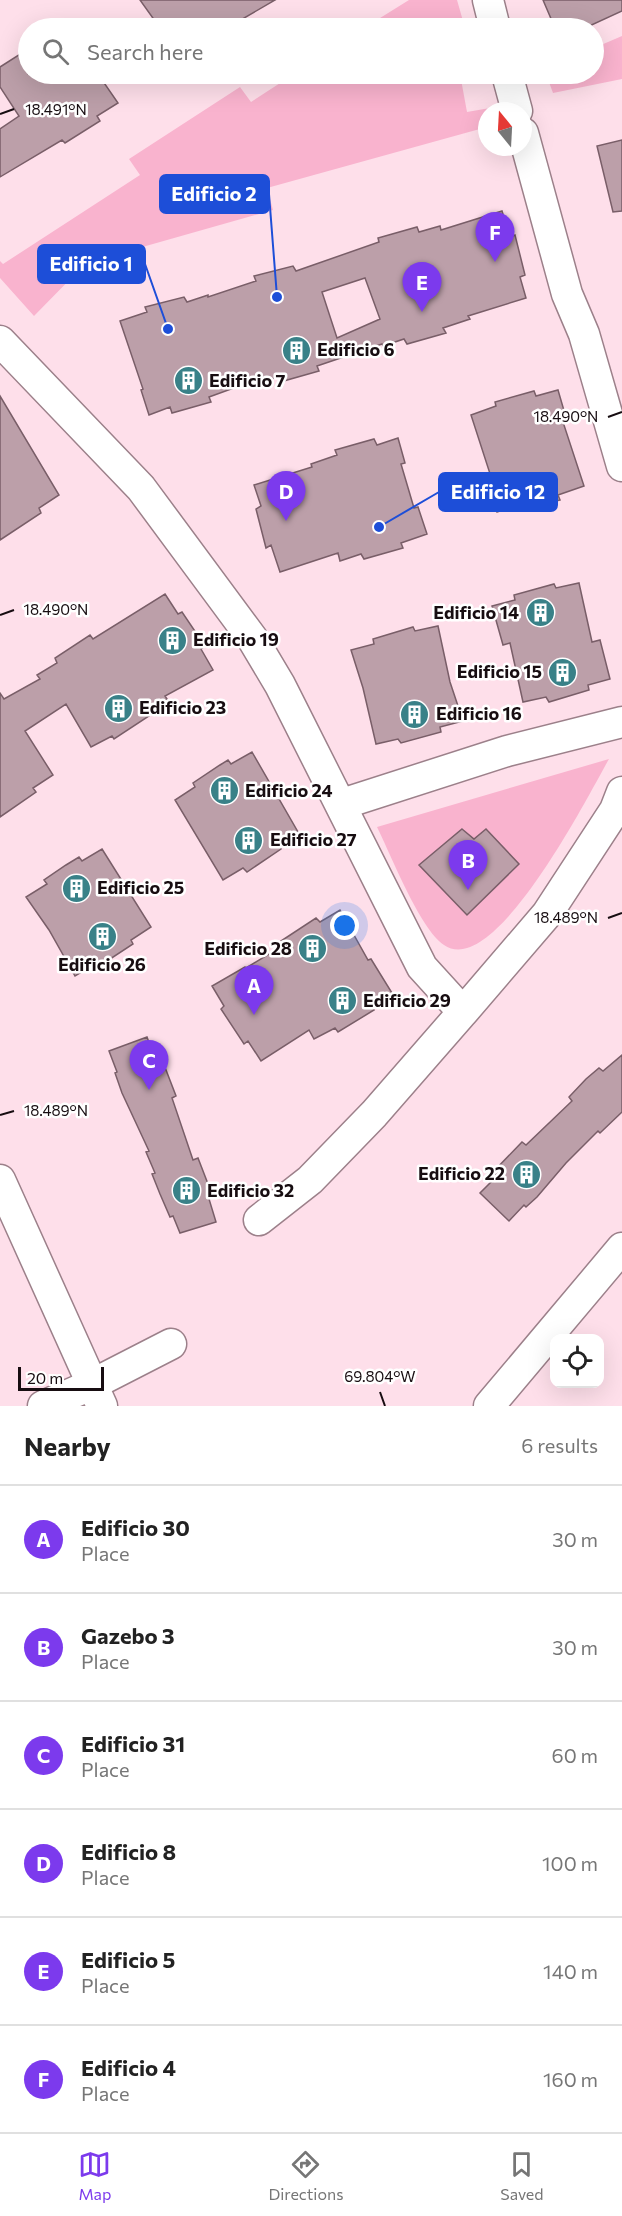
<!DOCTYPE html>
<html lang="en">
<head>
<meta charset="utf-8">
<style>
  :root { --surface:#fff; --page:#f2f2f2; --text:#222; --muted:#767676; --line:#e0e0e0; --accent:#7c3aed }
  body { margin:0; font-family:Commissioner,sans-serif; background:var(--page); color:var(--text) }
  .controls { position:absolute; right:18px; bottom:18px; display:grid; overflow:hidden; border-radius:12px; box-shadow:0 6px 24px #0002 }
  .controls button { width:54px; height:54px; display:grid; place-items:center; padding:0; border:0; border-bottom:2px solid var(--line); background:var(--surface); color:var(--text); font:30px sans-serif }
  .compass { position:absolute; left:478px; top:102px; width:54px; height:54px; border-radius:50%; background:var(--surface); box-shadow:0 6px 24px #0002; rotate:342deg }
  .scale { position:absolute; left:18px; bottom:15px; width:86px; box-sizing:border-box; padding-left:6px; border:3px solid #170d11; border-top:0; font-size:16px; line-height:21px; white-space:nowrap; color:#170d11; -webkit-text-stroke:4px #fff; paint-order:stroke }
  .you { position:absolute; left:345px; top:926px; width:21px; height:21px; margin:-15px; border:4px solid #fff; border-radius:50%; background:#1a73e8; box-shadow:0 0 0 9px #1a73e833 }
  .badge { display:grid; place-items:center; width:39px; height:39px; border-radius:50%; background:var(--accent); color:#fff; font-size:20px; font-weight:700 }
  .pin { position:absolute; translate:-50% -50px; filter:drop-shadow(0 2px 3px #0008) }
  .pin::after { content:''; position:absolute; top:32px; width:21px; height:18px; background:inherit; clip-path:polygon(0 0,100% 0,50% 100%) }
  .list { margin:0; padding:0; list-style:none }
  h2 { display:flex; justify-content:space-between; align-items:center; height:78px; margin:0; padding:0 24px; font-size:26px }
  h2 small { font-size:20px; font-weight:400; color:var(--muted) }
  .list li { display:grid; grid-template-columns:39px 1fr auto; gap:18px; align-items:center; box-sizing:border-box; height:108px; padding:0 24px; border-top:2px solid var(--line) }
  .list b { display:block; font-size:22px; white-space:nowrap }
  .list p { margin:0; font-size:20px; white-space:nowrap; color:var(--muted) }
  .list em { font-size:20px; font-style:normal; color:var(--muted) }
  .icon { flex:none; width:33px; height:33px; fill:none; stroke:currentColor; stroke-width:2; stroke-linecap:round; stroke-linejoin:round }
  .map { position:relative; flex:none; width:622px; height:1406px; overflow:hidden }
  .search { position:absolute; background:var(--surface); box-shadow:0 6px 24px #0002; left:18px; right:18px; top:18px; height:66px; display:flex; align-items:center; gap:15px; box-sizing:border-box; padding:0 21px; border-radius:33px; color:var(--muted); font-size:22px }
  .sheet { height:726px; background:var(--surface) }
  nav { display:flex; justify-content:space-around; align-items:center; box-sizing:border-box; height:84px; border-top:2px solid var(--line); background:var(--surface); font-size:16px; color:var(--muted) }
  nav a { display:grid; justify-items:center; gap:3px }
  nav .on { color:var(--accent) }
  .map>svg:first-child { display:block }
</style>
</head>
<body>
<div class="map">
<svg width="622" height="1406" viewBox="0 0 622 1406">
  <rect width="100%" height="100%" fill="#fedfea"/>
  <path fill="#f9b3ce" d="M409,0H457L465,28H364Z
    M622,36V79L553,93L546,74H594V48Z
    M294,74H460L467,112L490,108L491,111H487V127L267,188L273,210L86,263L34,316L0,278V261L3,264L140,175L129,159L240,87L251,102Z
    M609,759C590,792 495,981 444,945C420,929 391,855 377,827Z"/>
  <path fill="#bc9fa9" stroke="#795e68" stroke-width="1.5" fill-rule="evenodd" d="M140,0H275L227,28H160Z
    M543,0H622V11L585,28H555Z
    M28,49V74H98L118,103L97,116L100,121L65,143L62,140L0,177V129L19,116L0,87V67Z
    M622,140V211L613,212L597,146Z
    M502,211L510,237L515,235L525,275L520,277L526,298L468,316L470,319L443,328L446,333L407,344L404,339L383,346L382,344L317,366L319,371L280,382L278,377L257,383L256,380L209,397L211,402L172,413L170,407L149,415L141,390L143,389L120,321L147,312L145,307L184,297L187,302L208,295V297L256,281L254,276L293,266L296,271L379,242L378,238L417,227L419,232L440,226L441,230ZM365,278L380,319L337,338L322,292Z
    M558,390L565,414L561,416L584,486L558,495L560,500L521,510L518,505L497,512L489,488L494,486L471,415L496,406L495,402L534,391L536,396Z
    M0,396L59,495L39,508L41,513L0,540Z
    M398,438L405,463L401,464L414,508L418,507L427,534L401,543L403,548L364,559L361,554L340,561L338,553L280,572L271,545L266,548L256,509L261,506L254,485L312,467L311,464L337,455L335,450L374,439L377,445Z
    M579,583L592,642L600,640L610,679L588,685L589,690L549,702L546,697L523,702L510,643L503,645L492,606L515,600L514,595L554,584L556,588Z
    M165,594L178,614L182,612L205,646L201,649L213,670L165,696L167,699L147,711L149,716L114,739L112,736L91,747L66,704L25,731L53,775L33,788L36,792L0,817V693L4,699L40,679L37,675L57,663L55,658L90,635L93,639Z
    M438,626L450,682L463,721L440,727L441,732L401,743L398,739L376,744L363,688L351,650L374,644L373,639L413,627L415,631Z
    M252,752L298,832L279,844L281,849L247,872L243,868L223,880L175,800L195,787L193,783L220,765L228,760L231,764Z
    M462,829L474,839L486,829L519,864L467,915L419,865Z
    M102,849L151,927L131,940L133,944L98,967L95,964L75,976L49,930L26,897L47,884L44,880L66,865L79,857L82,861Z
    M340,910L368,960L371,959L392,993L371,1006L374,1010L338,1032L335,1028L314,1039L309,1030L261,1061L248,1041L244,1044L221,1009L224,1006L212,986L245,967L246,968L284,945L281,941L316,918L320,922Z
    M147,1037L155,1059L161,1057L176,1096L172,1098L193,1160L198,1158L213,1197L209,1199L216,1222L180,1233L173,1216L170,1217L160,1194L152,1174L155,1173L146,1152L149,1151L122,1093L115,1073L117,1072L109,1051Z
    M622,1055V1112L600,1133L598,1131L566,1163L537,1197L526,1207L524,1205L509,1221L480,1193L497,1176L493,1172L522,1142L526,1145L572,1101L569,1097L586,1079L599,1068L603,1071Z"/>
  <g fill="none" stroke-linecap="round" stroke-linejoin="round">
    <defs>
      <path id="minor" d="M488,0L495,28
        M507,74L517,111
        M523,133L567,294L584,334L622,466
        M0,341L141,488L252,638L280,685L422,967L463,1012L547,914L615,810L622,792
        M342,804L507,751L622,722
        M0,1180L102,1406
        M259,1220L310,1180L374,1114L463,1012
        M43,1406L93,1384L171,1344
        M489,1406L622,1248"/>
    </defs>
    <use href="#minor" stroke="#9c808a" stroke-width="33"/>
    <use href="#minor" stroke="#fff" stroke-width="30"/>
  </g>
  <path fill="none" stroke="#170d11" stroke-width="2" d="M0,114L14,109M608,417L622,412M0,615L14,610M608,918L622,913M0,1115L14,1111M380,1392L385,1406"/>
  <defs>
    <symbol id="building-disc" viewBox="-11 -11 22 22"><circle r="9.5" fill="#398188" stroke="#fff"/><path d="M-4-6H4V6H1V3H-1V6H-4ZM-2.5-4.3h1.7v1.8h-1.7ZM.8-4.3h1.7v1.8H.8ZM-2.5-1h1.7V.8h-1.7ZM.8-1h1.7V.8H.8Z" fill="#fff"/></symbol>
  </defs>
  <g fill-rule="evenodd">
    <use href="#building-disc" x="280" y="334" width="33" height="33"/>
    <use href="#building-disc" x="172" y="364" width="33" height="33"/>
    <use href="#building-disc" x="524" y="596" width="33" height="33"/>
    <use href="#building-disc" x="156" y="624" width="33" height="33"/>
    <use href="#building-disc" x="546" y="656" width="33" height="33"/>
    <use href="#building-disc" x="102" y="692" width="33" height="33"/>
    <use href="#building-disc" x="398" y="698" width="33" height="33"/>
    <use href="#building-disc" x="208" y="774" width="33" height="33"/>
    <use href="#building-disc" x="232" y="824" width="33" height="33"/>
    <use href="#building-disc" x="60" y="872" width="33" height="33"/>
    <use href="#building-disc" x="86" y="920" width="33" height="33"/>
    <use href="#building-disc" x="296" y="932" width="33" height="33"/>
    <use href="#building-disc" x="326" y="984" width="33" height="33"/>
    <use href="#building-disc" x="510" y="1158" width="33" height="33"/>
    <use href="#building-disc" x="170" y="1174" width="33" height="33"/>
  </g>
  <g text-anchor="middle" stroke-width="5" stroke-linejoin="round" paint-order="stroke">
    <g font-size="18" font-weight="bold" fill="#170d11" stroke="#fff" text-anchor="start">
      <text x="317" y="356">Edificio 6</text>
      <text x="209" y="387">Edificio 7</text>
      <text x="519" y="619" text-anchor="end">Edificio 14</text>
      <text x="193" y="646">Edificio 19</text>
      <text x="542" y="678" text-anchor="end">Edificio 15</text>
      <text x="139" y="714">Edificio 23</text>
      <text x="436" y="720">Edificio 16</text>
      <text x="245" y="797">Edificio 24</text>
      <text x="270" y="846">Edificio 27</text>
      <text x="97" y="894">Edificio 25</text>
      <text x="292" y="955" text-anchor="end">Edificio 28</text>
      <text x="102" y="971" text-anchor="middle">Edificio 26</text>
      <text x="363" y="1007">Edificio 29</text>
      <text x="505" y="1180" text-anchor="end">Edificio 22</text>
      <text x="207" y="1197">Edificio 32</text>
    </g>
  </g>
  <g font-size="15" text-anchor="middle" fill="#170d11" stroke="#fff" stroke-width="5" stroke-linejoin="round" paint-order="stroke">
    <text x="56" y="115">18.491°N</text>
    <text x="566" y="422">18.490°N</text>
    <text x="56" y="615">18.490°N</text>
    <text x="566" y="923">18.489°N</text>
    <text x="56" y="1116">18.489°N</text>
    <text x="380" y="1382">69.804°W</text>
  </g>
  <path fill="none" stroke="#1d4ed8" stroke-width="2" d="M277 297L269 194M168 329L145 264M379 527L439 492"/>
  <g fill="#1d4ed8" stroke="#fff" stroke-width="2">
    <circle cx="277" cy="297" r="6"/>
    <circle cx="168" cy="329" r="6"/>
    <circle cx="379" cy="527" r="6"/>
  </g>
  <g fill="#1d4ed8" stroke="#1d4ed8" stroke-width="2">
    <rect x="160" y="175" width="109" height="38" rx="6"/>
    <rect x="38" y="245" width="107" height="38" rx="6"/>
    <rect x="439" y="473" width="118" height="38" rx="6"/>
  </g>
  <g font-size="20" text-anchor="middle" font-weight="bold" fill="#fff">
    <text x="214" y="201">Edificio 2</text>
    <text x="91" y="271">Edificio 1</text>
    <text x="498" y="499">Edificio 12</text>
  </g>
</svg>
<div class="controls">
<button><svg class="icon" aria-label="locate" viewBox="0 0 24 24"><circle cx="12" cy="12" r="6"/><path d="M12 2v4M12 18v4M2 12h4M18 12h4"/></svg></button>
</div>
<svg class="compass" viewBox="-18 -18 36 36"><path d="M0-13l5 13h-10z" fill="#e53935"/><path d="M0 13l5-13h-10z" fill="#767676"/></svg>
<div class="scale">20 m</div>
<div class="you"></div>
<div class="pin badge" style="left:254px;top:1015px">A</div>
<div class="pin badge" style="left:468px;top:890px">B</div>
<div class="pin badge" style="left:149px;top:1090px">C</div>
<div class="pin badge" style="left:286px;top:521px">D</div>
<div class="pin badge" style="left:422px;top:312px">E</div>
<div class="pin badge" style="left:495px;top:262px">F</div>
<div class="search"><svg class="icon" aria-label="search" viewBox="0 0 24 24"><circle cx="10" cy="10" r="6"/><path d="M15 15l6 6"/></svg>Search here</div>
</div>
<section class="sheet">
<h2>Nearby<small>6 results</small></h2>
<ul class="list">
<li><span class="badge">A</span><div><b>Edificio 30</b><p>Place</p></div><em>30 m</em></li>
<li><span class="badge">B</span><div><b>Gazebo 3</b><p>Place</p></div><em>30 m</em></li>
<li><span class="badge">C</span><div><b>Edificio 31</b><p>Place</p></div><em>60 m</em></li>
<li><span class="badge">D</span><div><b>Edificio 8</b><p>Place</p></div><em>100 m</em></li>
<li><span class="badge">E</span><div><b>Edificio 5</b><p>Place</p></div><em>140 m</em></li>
<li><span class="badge">F</span><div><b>Edificio 4</b><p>Place</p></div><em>160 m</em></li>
</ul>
</section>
<nav>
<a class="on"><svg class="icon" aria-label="map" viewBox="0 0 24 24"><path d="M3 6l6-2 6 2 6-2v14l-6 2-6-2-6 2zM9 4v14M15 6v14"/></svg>Map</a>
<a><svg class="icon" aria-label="directions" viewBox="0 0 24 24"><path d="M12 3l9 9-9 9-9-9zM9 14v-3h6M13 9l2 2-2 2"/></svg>Directions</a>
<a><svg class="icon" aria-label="saved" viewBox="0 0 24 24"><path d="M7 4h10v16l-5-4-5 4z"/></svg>Saved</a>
</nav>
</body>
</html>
